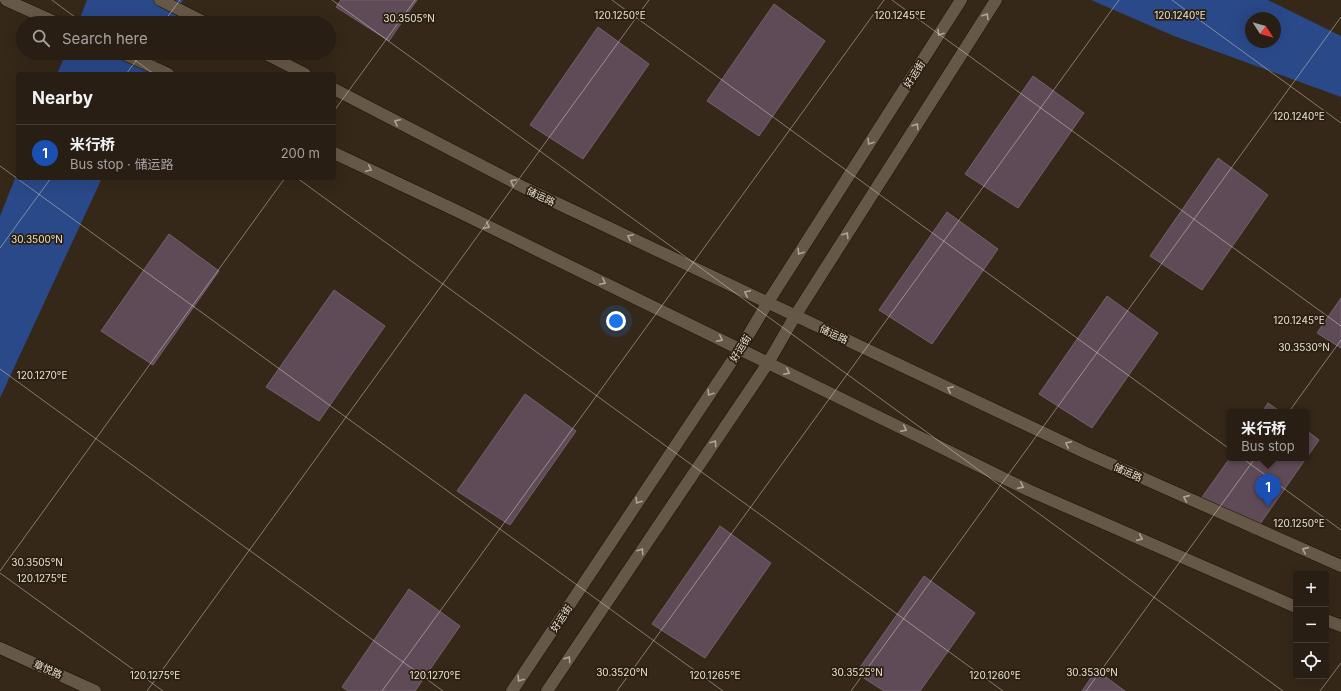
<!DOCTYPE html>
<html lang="en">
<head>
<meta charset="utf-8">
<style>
  :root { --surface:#281e13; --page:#30271c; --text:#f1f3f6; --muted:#a5a2a0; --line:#443c33; --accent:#b45309 }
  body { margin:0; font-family:Inter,"Noto Sans SC",sans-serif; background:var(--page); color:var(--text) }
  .controls { position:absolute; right:12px; bottom:12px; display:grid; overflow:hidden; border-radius:4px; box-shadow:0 4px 16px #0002 }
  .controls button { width:36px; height:36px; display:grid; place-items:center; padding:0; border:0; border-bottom:1px solid var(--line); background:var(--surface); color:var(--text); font:20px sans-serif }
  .compass { position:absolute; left:1245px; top:12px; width:36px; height:36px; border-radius:50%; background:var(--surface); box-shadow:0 4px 16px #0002; rotate:126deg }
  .you { position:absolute; left:616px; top:321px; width:14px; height:14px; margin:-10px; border:3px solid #fff; border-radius:50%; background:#1a73e8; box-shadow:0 0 0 6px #1a73e833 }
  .badge { display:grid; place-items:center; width:26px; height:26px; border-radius:50%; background:var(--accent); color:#fff; font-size:13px; font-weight:700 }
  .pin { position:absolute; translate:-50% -33px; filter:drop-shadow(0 1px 2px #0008) }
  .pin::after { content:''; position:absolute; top:21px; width:14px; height:12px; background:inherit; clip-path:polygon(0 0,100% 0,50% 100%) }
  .popup { position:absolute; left:1227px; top:409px; width:82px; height:52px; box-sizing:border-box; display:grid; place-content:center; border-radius:4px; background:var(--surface); filter:drop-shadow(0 1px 3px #0005); font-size:13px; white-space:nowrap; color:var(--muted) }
  .popup b { font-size:15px; color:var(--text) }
  .popup::after { content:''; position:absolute; left:50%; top:100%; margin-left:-8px; border:8px solid transparent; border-top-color:var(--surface) }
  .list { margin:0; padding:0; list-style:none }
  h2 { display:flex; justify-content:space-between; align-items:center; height:52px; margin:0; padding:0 16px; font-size:17px }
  h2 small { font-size:13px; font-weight:400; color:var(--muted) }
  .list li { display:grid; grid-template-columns:26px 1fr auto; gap:12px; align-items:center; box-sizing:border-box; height:56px; padding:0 16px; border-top:1px solid var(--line) }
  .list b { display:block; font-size:15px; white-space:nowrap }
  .list p { margin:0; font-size:13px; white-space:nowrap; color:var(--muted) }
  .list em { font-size:13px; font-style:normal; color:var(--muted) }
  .icon { flex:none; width:22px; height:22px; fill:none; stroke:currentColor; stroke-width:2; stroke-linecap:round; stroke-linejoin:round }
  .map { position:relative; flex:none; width:1341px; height:691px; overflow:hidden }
  .search { position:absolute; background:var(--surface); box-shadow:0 4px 16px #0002; left:16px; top:16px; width:320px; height:44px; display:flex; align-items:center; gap:10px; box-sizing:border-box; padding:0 14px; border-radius:22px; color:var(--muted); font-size:15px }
  .panel { position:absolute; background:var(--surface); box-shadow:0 4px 16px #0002; left:16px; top:72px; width:320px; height:108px; border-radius:4px }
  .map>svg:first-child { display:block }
</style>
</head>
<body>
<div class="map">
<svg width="1341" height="691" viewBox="0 0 1341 691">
  <rect width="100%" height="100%" fill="#352819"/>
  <path fill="#2a4989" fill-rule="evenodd" d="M87,0H183L173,23H78Z
    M1091,0H1268L1341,36V97L1174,36ZM1251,18H1275V42H1251Z
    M66,53H159L150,74H57Z
    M18,171V178H102L0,398V216Z"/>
  <path fill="#5e4b57" stroke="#75616e" d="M341,0H417L389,41L336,7Z
    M774,4L825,41L759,136L707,101Z
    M598,27L649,64L583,159L530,125Z
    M1033,76L1084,113L1018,208L965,174Z
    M1218,158L1268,195L1202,290L1150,256Z
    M947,212L998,249L932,344L879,310Z
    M169,234L219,271L153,365L101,331Z
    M334,290L385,326L319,421L266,387Z
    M1107,296L1158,333L1092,428L1039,394Z
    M1341,298V348L1317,333Z
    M525,394L576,431L510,525L457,491Z
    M1268,403L1281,412H1262Z
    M1306,430L1319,440L1253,534L1200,500L1230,458H1306Z
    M720,526L771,563L705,658L652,624Z
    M924,576L975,613L920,691H884L856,673Z
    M409,589L460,626L415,691H348L342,687Z
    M1096,670L1125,691H1082Z"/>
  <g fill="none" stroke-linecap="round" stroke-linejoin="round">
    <defs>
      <path id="minor" d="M6,0L57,23
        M160,0L206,23
        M122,53L168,74
        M264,53L305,74
        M334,89L525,188L1084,452L1341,566
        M334,153L457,211L1028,490L1296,607
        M1326,620L1341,626
        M0,648L95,691
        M512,691L740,349L768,302L961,0
        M547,691L768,363L795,316L996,0"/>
    </defs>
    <use href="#minor" stroke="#1c1103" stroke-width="13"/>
    <use href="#minor" stroke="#665847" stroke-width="12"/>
  </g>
  <defs><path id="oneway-chevron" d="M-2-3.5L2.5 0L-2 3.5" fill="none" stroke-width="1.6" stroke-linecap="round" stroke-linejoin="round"/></defs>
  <g stroke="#afa497">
    <use href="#oneway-chevron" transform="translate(986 16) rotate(-58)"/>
    <use href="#oneway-chevron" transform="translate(940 33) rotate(123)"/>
    <use href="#oneway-chevron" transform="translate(397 122) rotate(-153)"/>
    <use href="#oneway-chevron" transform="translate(916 126) rotate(-58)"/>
    <use href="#oneway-chevron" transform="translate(870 142) rotate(123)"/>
    <use href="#oneway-chevron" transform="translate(369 169) rotate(25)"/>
    <use href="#oneway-chevron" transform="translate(513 182) rotate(-153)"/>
    <use href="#oneway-chevron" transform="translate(487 226) rotate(26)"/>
    <use href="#oneway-chevron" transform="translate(846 235) rotate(-58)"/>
    <use href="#oneway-chevron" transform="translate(630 237) rotate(-155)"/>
    <use href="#oneway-chevron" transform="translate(800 252) rotate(123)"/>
    <use href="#oneway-chevron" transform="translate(603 282) rotate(26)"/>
    <use href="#oneway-chevron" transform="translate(747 293) rotate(-155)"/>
    <use href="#oneway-chevron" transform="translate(720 339) rotate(26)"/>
    <use href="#oneway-chevron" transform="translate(787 372) rotate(26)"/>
    <use href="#oneway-chevron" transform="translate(950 389) rotate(-155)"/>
    <use href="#oneway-chevron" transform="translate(710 393) rotate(124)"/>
    <use href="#oneway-chevron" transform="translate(904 429) rotate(26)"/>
    <use href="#oneway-chevron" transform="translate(714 443) rotate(-56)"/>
    <use href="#oneway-chevron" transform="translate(1068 444) rotate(-155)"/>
    <use href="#oneway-chevron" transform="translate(1021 486) rotate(26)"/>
    <use href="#oneway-chevron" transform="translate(1186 498) rotate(-156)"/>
    <use href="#oneway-chevron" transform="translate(638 501) rotate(124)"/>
    <use href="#oneway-chevron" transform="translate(1140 538) rotate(24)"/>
    <use href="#oneway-chevron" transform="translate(1305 550) rotate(-156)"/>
    <use href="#oneway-chevron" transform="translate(641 551) rotate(-56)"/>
    <use href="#oneway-chevron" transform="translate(568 659) rotate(-56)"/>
    <use href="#oneway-chevron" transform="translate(520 679) rotate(124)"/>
  </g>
  <path fill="none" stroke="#eae2d8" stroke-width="1" stroke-opacity="0.45" d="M52,0L83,23M332,0L1283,691M612,0L1341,530M892,0L1341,326M1172,0L1341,123M163,23L180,0M125,53L154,74M126,74L142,53M334,111L415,0M0,166L723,691M297,178L1003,691M0,248L51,178M0,369L443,691M0,571L285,178M0,573L163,691M147,691L649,0M382,691L884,0M617,691L1119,0M851,691L1341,17M1086,691L1341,340M1320,691L1341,663"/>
  <g text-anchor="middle" stroke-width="3.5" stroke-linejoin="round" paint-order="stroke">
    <g font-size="10" fill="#eae2d8" stroke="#2b1f0f">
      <text transform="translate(914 74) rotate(-57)" y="4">好运街</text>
      <text transform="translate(541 196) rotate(25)" y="4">储运路</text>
      <text transform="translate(834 334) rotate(25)" y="4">储运路</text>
      <text transform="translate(740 348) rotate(-58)" y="4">好运街</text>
      <text transform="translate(1128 472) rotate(24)" y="4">储运路</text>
      <text transform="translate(561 618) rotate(-56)" y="4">好运街</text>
      <text transform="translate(48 669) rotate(24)" y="4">章悦路</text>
    </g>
  </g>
  <g font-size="10" text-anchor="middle" fill="#eae2d8" stroke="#2b1f0f" stroke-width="3.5" stroke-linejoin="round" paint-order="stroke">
    <text x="620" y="19">120.1250°E</text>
    <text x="900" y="19">120.1245°E</text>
    <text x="1180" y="19">120.1240°E</text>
    <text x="409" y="22">30.3505°N</text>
    <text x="1299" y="120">120.1240°E</text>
    <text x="37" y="243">30.3500°N</text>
    <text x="1299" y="324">120.1245°E</text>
    <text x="1304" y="351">30.3530°N</text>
    <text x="42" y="379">120.1270°E</text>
    <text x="1299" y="527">120.1250°E</text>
    <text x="37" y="566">30.3505°N</text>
    <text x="42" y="582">120.1275°E</text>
    <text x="622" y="676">30.3520°N</text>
    <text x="857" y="676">30.3525°N</text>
    <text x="1092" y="676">30.3530°N</text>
    <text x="155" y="679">120.1275°E</text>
    <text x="435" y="679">120.1270°E</text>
    <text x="715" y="679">120.1265°E</text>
    <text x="995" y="679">120.1260°E</text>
  </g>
</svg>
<div class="controls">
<button>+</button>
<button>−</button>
<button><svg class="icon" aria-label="locate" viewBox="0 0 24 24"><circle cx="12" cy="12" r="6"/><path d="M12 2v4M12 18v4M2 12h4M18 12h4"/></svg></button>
</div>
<svg class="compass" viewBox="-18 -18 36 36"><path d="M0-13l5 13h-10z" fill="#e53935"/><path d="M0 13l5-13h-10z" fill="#a5a2a0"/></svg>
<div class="you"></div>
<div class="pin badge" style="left:1268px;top:507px;background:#1a4fb4">1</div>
<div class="popup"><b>米行桥</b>Bus stop</div>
<div class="search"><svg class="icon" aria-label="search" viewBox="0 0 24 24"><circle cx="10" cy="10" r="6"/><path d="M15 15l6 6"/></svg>Search here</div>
<section class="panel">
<h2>Nearby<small></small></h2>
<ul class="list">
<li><span class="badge" style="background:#1a4fb4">1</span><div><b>米行桥</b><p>Bus stop · 储运路</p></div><em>200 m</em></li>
</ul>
</section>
</div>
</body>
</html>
